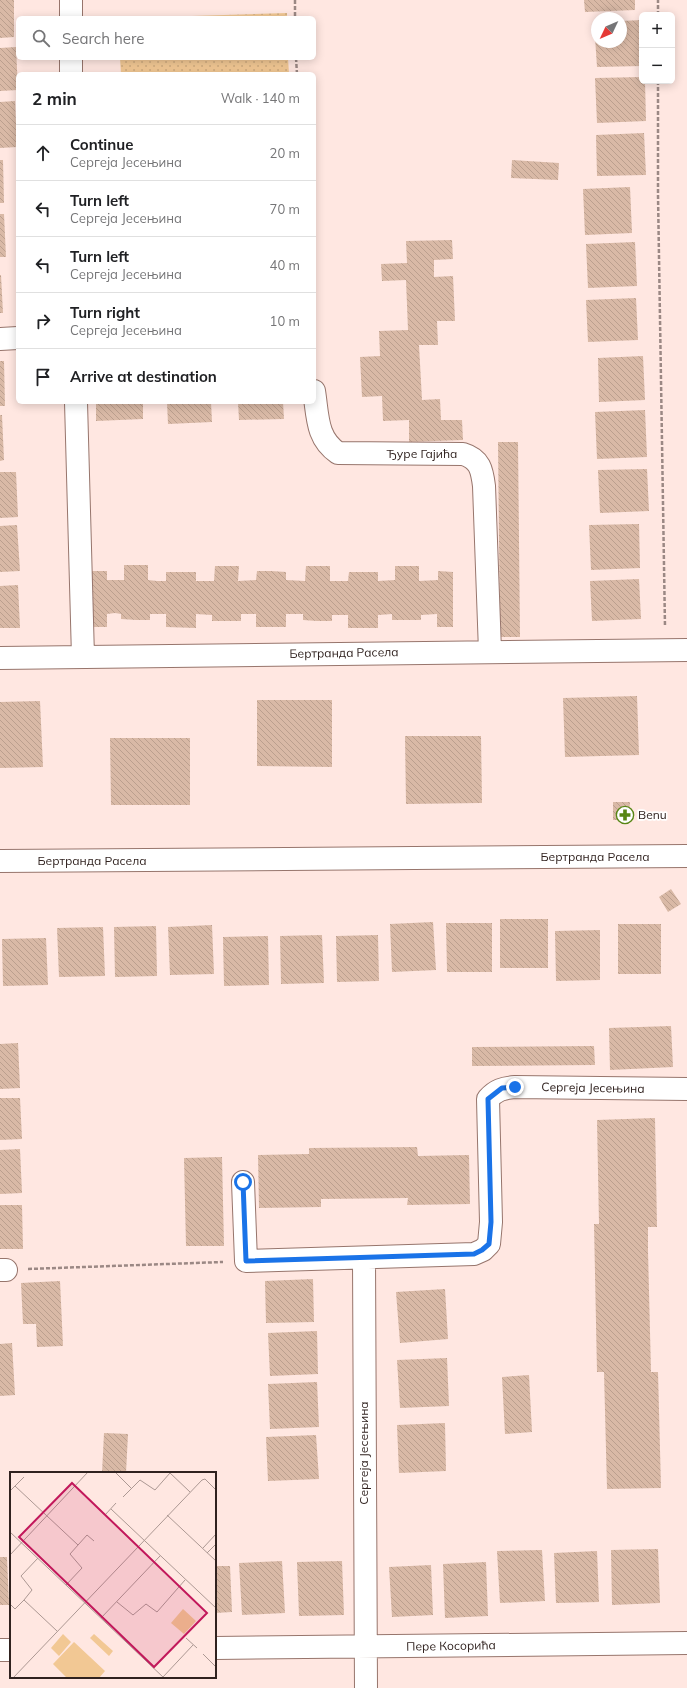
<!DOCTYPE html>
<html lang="en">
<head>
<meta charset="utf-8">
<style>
  :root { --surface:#fff; --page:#f6f6f6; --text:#202124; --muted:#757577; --line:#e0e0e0 }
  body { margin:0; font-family:Mulish,sans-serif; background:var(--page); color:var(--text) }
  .controls { position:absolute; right:12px; top:12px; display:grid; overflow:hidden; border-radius:6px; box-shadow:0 2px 10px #0003 }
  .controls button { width:36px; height:36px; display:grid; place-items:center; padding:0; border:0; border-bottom:1px solid var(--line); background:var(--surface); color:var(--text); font:20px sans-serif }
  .compass { position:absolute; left:591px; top:12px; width:36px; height:36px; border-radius:50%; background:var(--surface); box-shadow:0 2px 10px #0003; rotate:226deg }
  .stop { position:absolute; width:12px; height:12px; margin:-9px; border:3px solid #1a73e8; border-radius:50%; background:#fff }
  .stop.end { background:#1a73e8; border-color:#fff; box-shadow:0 1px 4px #0008 }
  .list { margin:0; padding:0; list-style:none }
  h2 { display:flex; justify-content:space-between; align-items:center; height:52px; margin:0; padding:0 16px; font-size:17px }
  h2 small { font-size:13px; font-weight:400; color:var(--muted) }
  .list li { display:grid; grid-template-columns:26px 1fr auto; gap:12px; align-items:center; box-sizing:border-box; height:56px; padding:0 16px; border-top:1px solid var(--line) }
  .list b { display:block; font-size:15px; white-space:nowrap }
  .list p { margin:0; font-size:13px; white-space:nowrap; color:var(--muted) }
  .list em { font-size:13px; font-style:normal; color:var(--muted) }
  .icon { flex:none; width:22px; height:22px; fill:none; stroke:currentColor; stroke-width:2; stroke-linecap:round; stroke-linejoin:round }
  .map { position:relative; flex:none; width:687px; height:1688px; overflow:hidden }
  .search { position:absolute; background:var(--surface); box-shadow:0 2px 10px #0003; left:16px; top:16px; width:300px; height:44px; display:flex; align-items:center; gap:10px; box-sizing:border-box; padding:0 14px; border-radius:6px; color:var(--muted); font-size:15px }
  .panel { position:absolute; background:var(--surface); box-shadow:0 2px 10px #0003; left:16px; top:72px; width:300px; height:332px; border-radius:6px }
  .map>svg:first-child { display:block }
</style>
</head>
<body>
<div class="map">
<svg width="687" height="1688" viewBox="0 0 687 1688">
  <defs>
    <pattern id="park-dots" width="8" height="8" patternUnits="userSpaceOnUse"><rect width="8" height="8" fill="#f2c894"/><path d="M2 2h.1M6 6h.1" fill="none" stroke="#d0ac7f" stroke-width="1.8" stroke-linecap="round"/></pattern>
    <pattern id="building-back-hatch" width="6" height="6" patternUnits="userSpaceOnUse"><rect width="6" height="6" fill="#d9b9a6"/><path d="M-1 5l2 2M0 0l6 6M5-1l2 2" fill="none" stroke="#bb9f8e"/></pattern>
  </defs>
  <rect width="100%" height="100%" fill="#ffe7e1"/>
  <path fill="url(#park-dots)" d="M287,13V18H127Z
    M120,58H288L289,74H121Z"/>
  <path fill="url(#building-back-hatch)" d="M0,0H14V37L0,38Z
    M584,0H635V10L585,12Z
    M642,20V66L597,67L594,22H597V42H621V21Z
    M16,47L18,90L0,91V48Z
    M642,77V81H645L646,121L597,123L595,78Z
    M15,101L17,147L0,148V102Z
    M644,133L646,175L597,176L596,135Z
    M0,160H3L4,203H0Z
    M512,160L559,163L558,180L511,178Z
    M630,187L632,233L585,235L583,189Z
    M0,214H4L6,257H0Z
    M452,240L453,259L434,260V277L453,276L455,321H437L438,345H419L422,400L440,399L441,420H462L463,440L409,442V420L383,421L382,396L362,397L360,357L380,356L379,331L408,330L406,280L382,281L381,264L407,263L406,241Z
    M635,242L637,286L588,288L586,244Z
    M0,275H1L3,313H0Z
    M636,298L638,340L588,342L586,300Z
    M643,356L645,400L599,402L598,358Z
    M0,361H4L5,406H0Z
    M96,402H143V419L96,421Z
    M167,402H211L212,422L168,424Z
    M238,402H283L284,419L239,420Z
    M645,410L647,457L597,459L595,412Z
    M0,415H2L4,460L0,461Z
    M498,442H518L520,637H500Z
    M647,469L649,511L600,513L598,470Z
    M0,472H16L18,517L0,518Z
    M639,524L640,568L591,570L589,525Z
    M17,525L20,571L0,572V526Z
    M124,565H148V580L157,581H166V572H196V581H214L215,566H239L238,581L256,580L257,571H271L286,572V580L305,581L306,566H330V581H348L349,572H378V581L395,580V566H419V581L438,580V571L453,572V627H437V614L421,615V620H392V614L378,615V628H348V615H332V621H317L303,620V614H286V627H256V614H241V621H212V615L196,614V628L166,627V614H150V620H136L121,619V614L115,613L107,614V627H92V571H107V580H124Z
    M639,579L641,619L592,621L590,581Z
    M18,585L20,628H0V586Z
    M637,696L639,755L565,757L563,698Z
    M257,700H332V767L257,766Z
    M40,701L43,767L0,768V702Z
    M405,736H481L482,803L406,804Z
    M110,738H190V805H111Z
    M613,802H630L629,820H613Z
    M671,889L681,904L668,912L659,897Z
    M500,919H548V968H500Z
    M433,922L436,970L392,972L390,924Z
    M446,923H492V972H447Z
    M618,924H661V974H618Z
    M212,925L214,974L170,975L168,927Z
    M156,926L157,976L115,977L114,927Z
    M103,927L105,976L59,977L57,928Z
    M600,930V980L556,981L555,931Z
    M322,935L324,983L281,984L280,936Z
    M378,935L379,981L337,982L336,936Z
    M268,936L269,985L224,986L223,937Z
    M46,938L48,985L3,986L2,939Z
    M671,1026L673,1067L610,1070L609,1028Z
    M18,1043L20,1088L0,1089V1044Z
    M594,1046L595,1065L472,1066V1047Z
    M0,1098H20L22,1139L0,1140Z
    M655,1118L657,1227H648V1251L651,1372H658L661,1488L607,1489L604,1372H597L594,1224H599L597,1120Z
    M417,1147L418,1156L469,1155L470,1204L407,1205L408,1198L321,1199V1207L259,1208L258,1155L309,1154V1148Z
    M20,1149L22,1193L0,1194V1150Z
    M222,1157L224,1246H186L184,1158Z
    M0,1205H22L23,1249H0Z
    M313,1279L314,1322L266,1323L265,1281Z
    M60,1281L63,1346L37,1347L36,1324H23L21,1283Z
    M445,1289L448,1339L400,1343L396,1292Z
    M317,1331L318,1374L270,1376L268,1333Z
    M12,1343L15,1395L0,1396V1344Z
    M447,1358L449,1406L400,1408L397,1360Z
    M529,1375L532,1432L505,1434L502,1377Z
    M317,1382L319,1427L270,1429L268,1384Z
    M445,1423L446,1471L399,1473L397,1425Z
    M104,1433L128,1434L126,1473H102Z
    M316,1435L319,1479L268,1481L266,1437Z
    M658,1549L660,1603L612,1605L611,1550Z
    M542,1550L545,1601L500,1603L497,1551Z
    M597,1551L599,1602L556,1603L554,1553Z
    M0,1557H7L9,1605H0Z
    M282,1561L285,1613L242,1615L239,1563Z
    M342,1561L344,1615L299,1616L297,1562Z
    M486,1562L488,1616L445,1618L443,1564Z
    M431,1565L433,1615L392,1617L389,1567Z
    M215,1566H230L232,1612L215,1613Z"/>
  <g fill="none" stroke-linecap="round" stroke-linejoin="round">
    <defs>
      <path id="minor" d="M71,0V18
        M71,58V74
        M0,339L18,338
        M314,391C318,416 316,438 338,453L463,454C480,459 482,470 484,486L490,651
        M76,402L83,657
        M0,658L687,650
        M0,861L687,856
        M243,1182L246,1261L474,1254L483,1250L489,1244L491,1222L488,1099C496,1090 503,1088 515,1087L687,1089
        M364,1259L366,1688
        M0,1270H6
        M215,1648L687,1643
        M0,1650H11"/>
    </defs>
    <use href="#minor" stroke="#97756c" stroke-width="24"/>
    <path stroke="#9b8884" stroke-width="2.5" stroke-dasharray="4 2" stroke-linecap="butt" d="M295,0V18
      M658,15V0
      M296,58L297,74
      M658,81V195L665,627
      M28,1269L223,1262"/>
    <use href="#minor" stroke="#fff" stroke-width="22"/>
  </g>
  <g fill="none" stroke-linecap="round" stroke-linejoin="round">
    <path stroke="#1a73e8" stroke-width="5" d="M243,1182L246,1261L474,1254L482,1250L489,1244L491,1222L488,1099L502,1088L515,1087"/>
  </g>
  <defs>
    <symbol id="pharmacy-ring" viewBox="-11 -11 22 22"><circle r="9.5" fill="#fff" stroke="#588615" stroke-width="1.5"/><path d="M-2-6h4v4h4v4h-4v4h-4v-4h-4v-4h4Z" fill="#588615"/></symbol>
  </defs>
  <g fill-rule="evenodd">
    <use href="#pharmacy-ring" x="615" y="805" width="20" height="20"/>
  </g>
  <g text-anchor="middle" stroke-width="3.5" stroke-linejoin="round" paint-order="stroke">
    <g font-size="12" fill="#30221f" stroke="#fff">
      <text x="422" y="458">Ђуре Гајића</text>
      <text transform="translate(344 653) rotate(-1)" y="4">Бертранда Расела</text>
      <text x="595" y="861">Бертранда Расела</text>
      <text x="92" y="865">Бертранда Расела</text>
      <text transform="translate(593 1088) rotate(1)" y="4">Сергеја Јесењина</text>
      <text transform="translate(364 1453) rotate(-90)" y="4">Сергеја Јесењина</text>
      <text transform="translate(451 1646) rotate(-1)" y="4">Пере Косорића</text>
    </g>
    <g font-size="12" fill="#30221f" stroke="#fff" text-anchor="start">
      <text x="638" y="819">Benu</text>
    </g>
  </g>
  <g transform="translate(10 1472)">
    <rect width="206" height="206" fill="#ffe7e1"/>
    <path d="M53,162L61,170L49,184L41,176ZM64,170L95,199L89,206H57L43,192Z" fill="#f2c894"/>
    <path d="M173,137L186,149L174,162L161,151ZM84,162L103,179L99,184L80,166Z" fill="#f2c894"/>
    <path fill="none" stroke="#ac9893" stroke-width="1" d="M105,0L121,16M159,0L180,20M5,14L14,5M0,19L5,14L68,73M113,25L130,8L145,18L160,1M101,37L206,136M95,43L106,31M157,43L206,89M0,60L154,206M193,76L206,62M197,81L206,72M0,83L78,0M28,86L11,104L22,118L14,128L47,159M56,113L72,96L60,82L77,63L84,69M107,130L123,143L136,132L147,140L175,108M0,132L5,137L14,128M91,146L150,84M176,166L187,176M193,182L206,195M153,205L183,173M3,206L192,8L195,7L206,18"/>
    <path fill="#c2185b" fill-opacity="0.15" stroke="#c2185b" stroke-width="2" d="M62,11L197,141L144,195L9,65Z"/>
    <rect width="206" height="206" fill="none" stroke="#30221f" stroke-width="2"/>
  </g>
</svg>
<div class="controls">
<button>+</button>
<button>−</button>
</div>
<svg class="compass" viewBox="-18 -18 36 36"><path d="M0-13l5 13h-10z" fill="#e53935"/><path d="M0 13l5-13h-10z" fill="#757577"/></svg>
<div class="stop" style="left:243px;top:1182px"></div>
<div class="stop end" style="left:515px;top:1087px"></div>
<div class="search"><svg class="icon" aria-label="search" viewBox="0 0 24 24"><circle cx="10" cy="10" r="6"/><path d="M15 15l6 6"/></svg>Search here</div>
<section class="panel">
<h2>2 min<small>Walk · 140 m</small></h2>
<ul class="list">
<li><svg class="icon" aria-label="ahead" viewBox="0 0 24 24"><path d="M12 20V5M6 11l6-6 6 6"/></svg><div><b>Continue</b><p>Сергеја Јесењина</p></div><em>20 m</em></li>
<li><svg class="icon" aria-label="left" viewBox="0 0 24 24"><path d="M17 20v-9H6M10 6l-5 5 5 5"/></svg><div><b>Turn left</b><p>Сергеја Јесењина</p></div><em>70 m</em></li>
<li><svg class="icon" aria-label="left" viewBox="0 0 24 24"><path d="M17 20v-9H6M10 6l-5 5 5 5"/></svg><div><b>Turn left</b><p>Сергеја Јесењина</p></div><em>40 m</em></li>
<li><svg class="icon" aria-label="right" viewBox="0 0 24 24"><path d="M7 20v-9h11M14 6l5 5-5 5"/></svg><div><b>Turn right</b><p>Сергеја Јесењина</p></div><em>10 m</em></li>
<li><svg class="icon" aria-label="arrive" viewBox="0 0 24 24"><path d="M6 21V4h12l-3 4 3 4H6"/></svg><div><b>Arrive at destination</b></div></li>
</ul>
</section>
</div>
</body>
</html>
